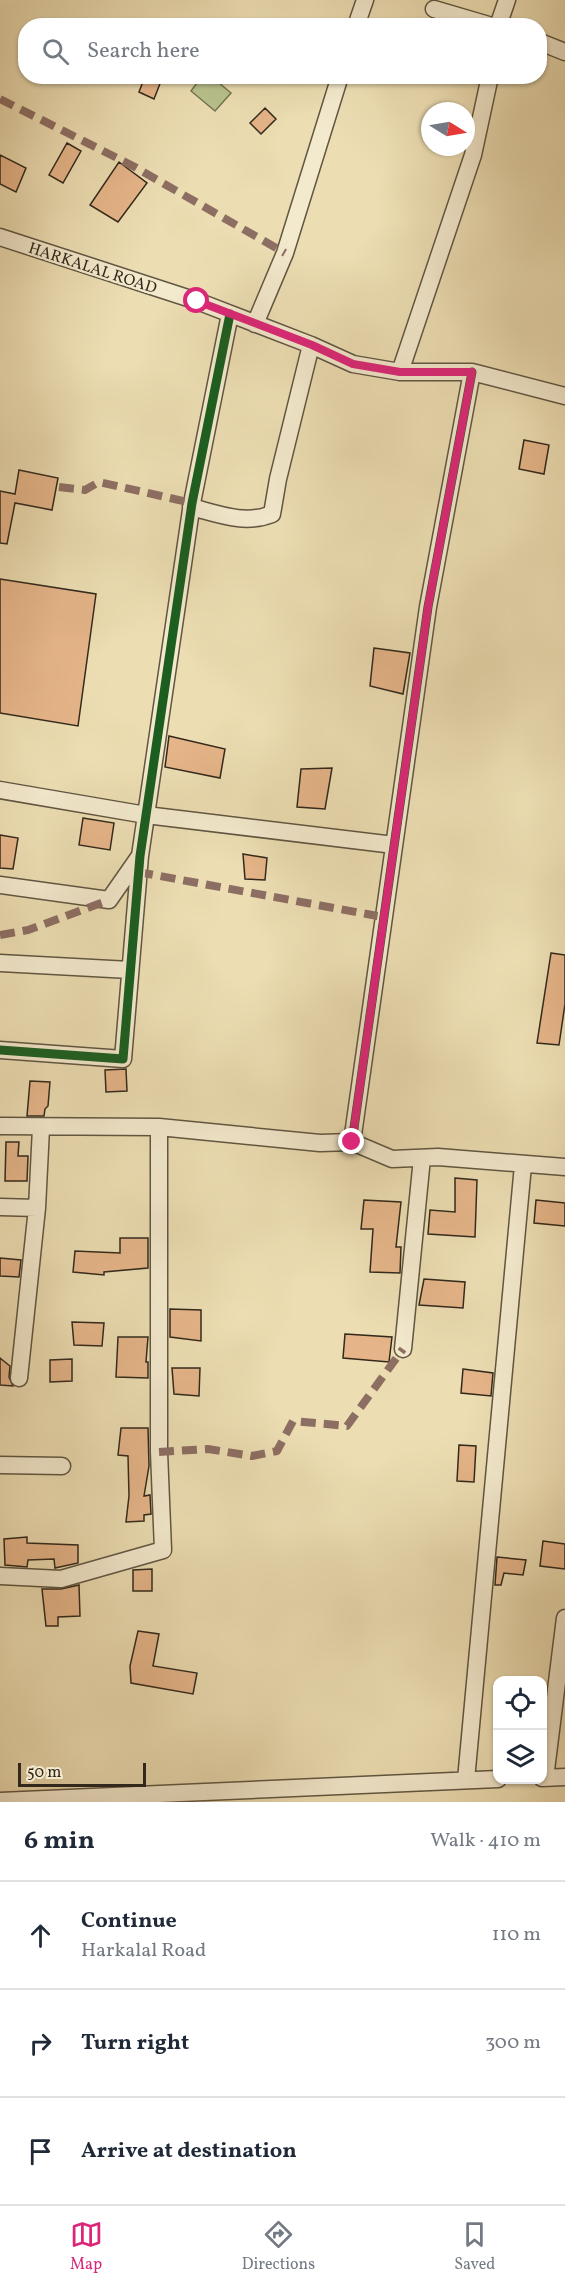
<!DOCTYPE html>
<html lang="en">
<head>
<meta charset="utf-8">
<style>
  :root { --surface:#fff; --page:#f2f2f3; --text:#1f2937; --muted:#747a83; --line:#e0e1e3; --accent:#db2777 }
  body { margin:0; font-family:Vollkorn,serif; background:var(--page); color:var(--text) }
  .controls { position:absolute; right:18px; bottom:18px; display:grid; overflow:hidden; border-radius:12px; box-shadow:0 2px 4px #0004 }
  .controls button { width:54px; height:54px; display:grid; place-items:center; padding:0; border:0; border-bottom:2px solid var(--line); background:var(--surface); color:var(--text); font:30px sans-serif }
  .compass { position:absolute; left:421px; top:102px; width:54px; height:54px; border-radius:50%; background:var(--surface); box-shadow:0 2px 4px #0004; rotate:101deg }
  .scale { position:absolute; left:18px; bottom:15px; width:128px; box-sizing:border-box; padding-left:6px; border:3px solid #32291c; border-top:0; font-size:16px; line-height:21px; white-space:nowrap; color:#32291c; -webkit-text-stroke:4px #f3e9cd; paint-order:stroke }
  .stop { position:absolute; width:18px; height:18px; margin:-14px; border:4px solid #db2777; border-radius:50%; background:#fff }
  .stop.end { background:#db2777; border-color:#fff; box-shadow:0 2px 6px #0008 }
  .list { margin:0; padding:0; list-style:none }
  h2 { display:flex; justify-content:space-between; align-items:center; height:78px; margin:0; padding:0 24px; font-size:26px }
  h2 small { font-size:20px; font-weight:400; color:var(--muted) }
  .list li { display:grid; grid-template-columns:39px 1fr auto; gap:18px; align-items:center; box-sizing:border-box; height:108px; padding:0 24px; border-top:2px solid var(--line) }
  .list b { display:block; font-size:22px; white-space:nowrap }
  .list p { margin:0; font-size:20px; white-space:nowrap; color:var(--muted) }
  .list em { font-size:20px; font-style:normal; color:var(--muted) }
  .icon { flex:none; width:33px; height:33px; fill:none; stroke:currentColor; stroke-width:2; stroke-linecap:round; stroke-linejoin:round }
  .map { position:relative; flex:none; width:565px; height:1802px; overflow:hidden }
  .search { position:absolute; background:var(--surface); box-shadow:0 2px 4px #0004; left:18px; right:18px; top:18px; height:66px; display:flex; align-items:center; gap:15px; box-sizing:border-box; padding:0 21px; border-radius:24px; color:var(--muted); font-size:22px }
  .sheet { height:402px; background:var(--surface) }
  nav { display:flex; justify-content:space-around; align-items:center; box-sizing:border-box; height:84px; border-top:2px solid var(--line); background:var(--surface); font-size:16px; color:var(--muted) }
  nav a { display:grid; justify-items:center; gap:3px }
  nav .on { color:var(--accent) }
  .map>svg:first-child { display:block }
</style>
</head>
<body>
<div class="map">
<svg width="565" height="1802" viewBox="0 0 565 1802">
  <rect width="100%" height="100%" fill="#ecddb2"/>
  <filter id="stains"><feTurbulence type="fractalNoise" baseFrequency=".00333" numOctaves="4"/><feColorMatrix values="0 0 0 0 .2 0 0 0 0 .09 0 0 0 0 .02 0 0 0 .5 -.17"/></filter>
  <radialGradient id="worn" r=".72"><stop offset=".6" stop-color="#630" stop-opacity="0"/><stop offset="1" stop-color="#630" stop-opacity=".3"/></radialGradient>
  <path fill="#b8c18c" stroke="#757554" stroke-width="1.5" d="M202,76L212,77L231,93L215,111L191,91Z"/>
  <path fill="#e5b589" stroke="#32291c" stroke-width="1.5" d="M145,76H163L154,99L139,92Z
    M265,108L276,119L261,134L250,123Z
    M67,143L81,151L63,183L49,175Z
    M0,155L26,168L16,192L0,184Z
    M119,162L147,183L118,222L90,205Z
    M524,440L549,445L544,474L519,469Z
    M19,470L58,478L52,510L15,503L7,544L0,543V491L15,494Z
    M0,579L96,594L78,726L0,713Z
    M374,648L410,653L403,694L370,686Z
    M169,736L225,749L220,778L165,767Z
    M332,768L325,809L297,807L301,769Z
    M83,818L114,823L110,850L79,845Z
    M0,835L18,838L13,869L0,868Z
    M243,854L267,858L265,880L245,879Z
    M551,953L565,955V1004L559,1045L537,1043Z
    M126,1069L127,1091L106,1092L105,1070Z
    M30,1081L50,1082L48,1106L45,1109L44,1116H27Z
    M6,1142H19L18,1156H28L27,1181H5Z
    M455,1178L477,1180L475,1237L428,1234L430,1210L455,1212Z
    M364,1200L401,1202L396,1247H401L400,1273L370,1272L373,1229H361Z
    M536,1200L565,1203V1226L534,1223Z
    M120,1238H148V1268L104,1272V1275L73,1272L75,1251L120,1253Z
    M0,1258L21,1260L19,1277L0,1276Z
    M424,1279L465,1282L463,1308L419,1305Z
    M170,1309L201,1310V1341L170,1337Z
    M72,1322L104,1323L102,1346L74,1345Z
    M345,1334L392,1337L389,1362L343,1358Z
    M118,1337H148L146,1362H148V1378L116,1377Z
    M0,1358L10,1366L9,1377L13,1386L0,1385Z
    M72,1359V1381L50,1382V1360Z
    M172,1368H200L199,1396L174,1394Z
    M463,1369L493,1373L491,1396L461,1393Z
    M121,1428H148L149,1466L144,1496L150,1495L151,1514L144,1515V1521L126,1522L129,1496L128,1456L118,1455Z
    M459,1445L476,1446L474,1482L457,1481Z
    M27,1537V1543L78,1545V1563L55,1568L54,1559L28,1560L27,1567L5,1565L4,1539Z
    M543,1541L565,1544V1569L540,1566Z
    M497,1557L526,1560L523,1575L504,1573L501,1585H495Z
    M152,1569V1591H133V1570Z
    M79,1585L80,1616L58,1617V1626H46L42,1589H61Z
    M138,1631L159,1634L153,1666L197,1673L193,1694L131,1683L130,1666Z"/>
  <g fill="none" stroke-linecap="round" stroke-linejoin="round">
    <defs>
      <path id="street" d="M434,9L492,26
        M356,26L365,0
        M498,26L507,0
        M540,42L565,52
        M0,237L197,301L311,345L353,364L400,372H472L565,396
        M255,324L285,253L340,76
        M400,372L473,155L490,76
        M191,507C218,514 245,525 272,514L278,479L311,345
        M0,790L146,815L394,845
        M0,885L109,900L139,857
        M0,963L130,970
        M0,1050L123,1059L140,856L192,503L230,314
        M0,1126L159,1127L320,1143L352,1142L392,1159L438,1157L565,1167
        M352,1142L428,607L472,372
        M0,1207L37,1208
        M403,1349L422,1158
        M19,1378L37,1208L41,1128
        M0,1465L62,1466
        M0,1576L61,1579L163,1550L159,1452V1127
        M542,1778L565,1777
        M545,1778L565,1618
        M466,1780L523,1165
        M0,1801L498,1779"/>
    </defs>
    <use href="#street" stroke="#605642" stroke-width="19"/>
    <use href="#street" stroke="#f3e9cd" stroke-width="16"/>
    <path stroke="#8d6e63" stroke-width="8" stroke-dasharray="15 8" stroke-linecap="butt" d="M0,99L133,166L285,253
      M59,487L85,490L99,482L192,503
      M138,872L383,917
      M0,935L28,930L109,900
      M159,1452L208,1449L252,1456L277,1451L293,1421L347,1426L403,1349"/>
    <defs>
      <path id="cycleway" d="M0,1050L123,1059L140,856L192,503L230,314
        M352,1142L428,607L472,372"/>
    </defs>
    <use href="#cycleway" stroke="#f3e9cd" stroke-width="13"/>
    <use href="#cycleway" stroke="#1b5e20" stroke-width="9"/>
  </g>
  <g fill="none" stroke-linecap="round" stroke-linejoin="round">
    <path stroke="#db2777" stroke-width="8" d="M197,301L312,345L353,364L400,372H472L428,607L352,1142"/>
  </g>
  <g text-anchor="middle" stroke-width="4.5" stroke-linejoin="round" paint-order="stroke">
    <g font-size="16" fill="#32291c" stroke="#f3e9cd">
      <text transform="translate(93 267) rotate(18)" y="6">HARKALAL ROAD</text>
    </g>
  </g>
  <rect width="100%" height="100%" filter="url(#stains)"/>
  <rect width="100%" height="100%" fill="url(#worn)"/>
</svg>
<div class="controls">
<button><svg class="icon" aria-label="locate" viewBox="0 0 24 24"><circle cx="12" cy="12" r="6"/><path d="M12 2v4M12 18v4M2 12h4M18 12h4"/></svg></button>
<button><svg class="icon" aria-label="layers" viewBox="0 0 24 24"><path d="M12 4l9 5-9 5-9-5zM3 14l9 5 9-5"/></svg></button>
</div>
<svg class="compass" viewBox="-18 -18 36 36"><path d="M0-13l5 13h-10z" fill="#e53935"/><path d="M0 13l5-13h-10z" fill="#747a83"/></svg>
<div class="scale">50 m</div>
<div class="stop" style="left:197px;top:301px"></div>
<div class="stop end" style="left:352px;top:1142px"></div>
<div class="search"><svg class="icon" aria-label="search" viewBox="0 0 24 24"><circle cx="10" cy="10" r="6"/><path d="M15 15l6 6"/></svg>Search here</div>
</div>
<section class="sheet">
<h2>6 min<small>Walk · 410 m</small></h2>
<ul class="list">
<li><svg class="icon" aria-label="ahead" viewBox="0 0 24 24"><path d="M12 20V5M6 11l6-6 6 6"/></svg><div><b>Continue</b><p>Harkalal Road</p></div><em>110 m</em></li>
<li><svg class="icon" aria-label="right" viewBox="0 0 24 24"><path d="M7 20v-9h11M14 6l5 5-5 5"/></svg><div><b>Turn right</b></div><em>300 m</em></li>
<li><svg class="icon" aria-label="arrive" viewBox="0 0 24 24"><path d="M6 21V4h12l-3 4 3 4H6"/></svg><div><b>Arrive at destination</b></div></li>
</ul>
</section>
<nav>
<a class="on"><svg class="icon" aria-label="map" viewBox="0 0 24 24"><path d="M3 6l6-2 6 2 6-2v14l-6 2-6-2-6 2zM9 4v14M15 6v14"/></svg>Map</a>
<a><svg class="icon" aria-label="directions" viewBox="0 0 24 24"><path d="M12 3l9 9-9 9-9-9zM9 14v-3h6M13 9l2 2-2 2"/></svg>Directions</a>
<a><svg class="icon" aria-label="saved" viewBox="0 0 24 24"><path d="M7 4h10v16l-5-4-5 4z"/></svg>Saved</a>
</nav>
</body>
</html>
